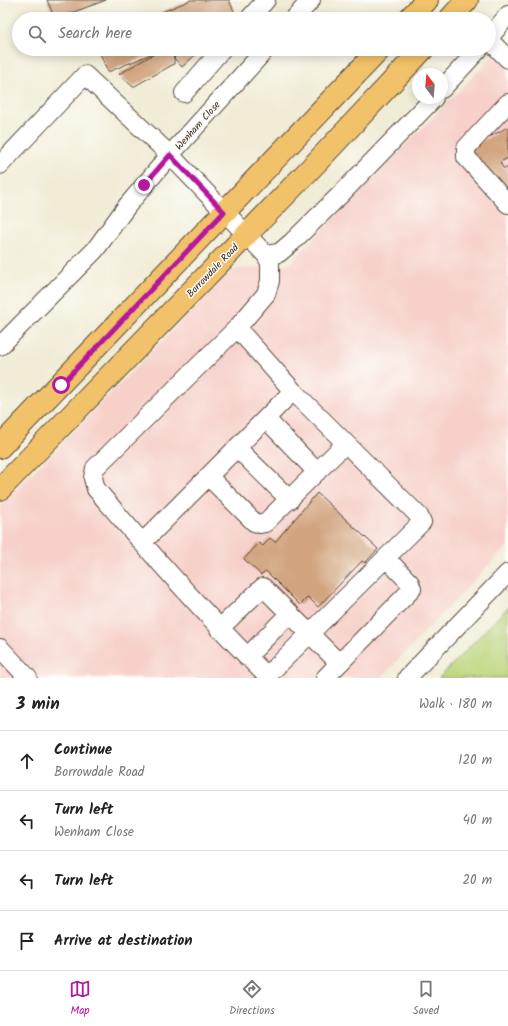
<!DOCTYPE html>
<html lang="en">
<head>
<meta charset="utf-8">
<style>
  :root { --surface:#fff; --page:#f6f6f6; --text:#222; --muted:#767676; --line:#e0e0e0; --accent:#b5179e }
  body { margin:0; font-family:Kalam,sans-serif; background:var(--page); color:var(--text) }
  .compass { position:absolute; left:412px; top:68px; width:36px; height:36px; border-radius:50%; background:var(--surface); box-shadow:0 2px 10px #0003; rotate:344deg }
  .stop { position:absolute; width:12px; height:12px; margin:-9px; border:3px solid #b5179e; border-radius:50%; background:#fff }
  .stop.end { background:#b5179e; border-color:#fff; box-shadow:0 1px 4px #0008 }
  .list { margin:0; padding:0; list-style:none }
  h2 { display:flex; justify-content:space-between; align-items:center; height:52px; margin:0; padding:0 16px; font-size:17px }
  h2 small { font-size:13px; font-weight:400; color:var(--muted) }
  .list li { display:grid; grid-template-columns:26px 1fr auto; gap:12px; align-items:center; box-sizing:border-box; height:60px; padding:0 16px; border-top:1px solid var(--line) }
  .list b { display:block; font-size:15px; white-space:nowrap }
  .list p { margin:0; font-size:13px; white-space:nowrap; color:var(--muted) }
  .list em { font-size:13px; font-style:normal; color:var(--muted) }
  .icon { flex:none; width:22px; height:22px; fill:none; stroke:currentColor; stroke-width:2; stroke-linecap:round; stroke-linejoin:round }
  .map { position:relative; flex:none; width:508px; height:678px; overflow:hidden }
  .search { position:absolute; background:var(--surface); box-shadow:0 2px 10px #0003; left:12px; right:12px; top:12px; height:44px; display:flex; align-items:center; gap:10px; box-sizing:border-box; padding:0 14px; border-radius:22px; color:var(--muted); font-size:15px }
  .sheet { height:292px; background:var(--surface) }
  nav { display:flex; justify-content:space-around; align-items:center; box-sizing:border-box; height:56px; border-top:1px solid var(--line); background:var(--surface); font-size:11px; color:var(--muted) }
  nav a { display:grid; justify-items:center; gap:2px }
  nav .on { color:var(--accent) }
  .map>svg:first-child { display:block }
</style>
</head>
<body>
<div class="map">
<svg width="508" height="678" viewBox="0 0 508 678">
  <rect width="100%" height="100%" fill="#fdfcf7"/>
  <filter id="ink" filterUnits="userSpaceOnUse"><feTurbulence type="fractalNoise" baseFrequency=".025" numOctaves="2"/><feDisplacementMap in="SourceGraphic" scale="8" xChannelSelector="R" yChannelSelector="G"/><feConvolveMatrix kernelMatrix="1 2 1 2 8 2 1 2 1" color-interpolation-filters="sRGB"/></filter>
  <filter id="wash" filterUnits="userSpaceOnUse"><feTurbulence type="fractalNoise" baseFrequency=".012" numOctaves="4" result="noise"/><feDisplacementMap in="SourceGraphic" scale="16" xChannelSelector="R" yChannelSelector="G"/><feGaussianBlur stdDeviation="0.9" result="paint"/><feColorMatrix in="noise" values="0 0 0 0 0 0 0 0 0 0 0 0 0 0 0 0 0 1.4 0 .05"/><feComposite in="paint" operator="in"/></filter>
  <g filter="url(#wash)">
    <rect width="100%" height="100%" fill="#f1ecd6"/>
    <path fill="#f7d0ca" d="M508,41V545L381,678H0V506L232,270L289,264Z"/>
    <path fill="#bad479" stroke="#7a7f4c" d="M508,607V678H439Z"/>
    <g id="blocks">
      <path fill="#d2a580" d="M47,0H106L55,19Z
        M191,0H229L237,18L145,19Z
        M98,49H166L174,58V64L133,87L119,74L161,50L108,72Z
        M183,49H202L182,67L174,58Z
        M508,127V158L500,162L503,168H507L508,171V191L467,149Z
        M317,493L378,549L365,563L362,561L318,607L308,597L300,605L266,571L261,575L244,559L259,543L263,546L270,538L275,542Z"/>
    </g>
  </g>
  <g filter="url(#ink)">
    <use href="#blocks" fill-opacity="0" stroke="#56473a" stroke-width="1"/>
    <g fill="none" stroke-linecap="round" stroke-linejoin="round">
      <defs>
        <path id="minor" d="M249,19L266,0
          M294,19L311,0
          M489,38L508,15
          M489,40L508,59
          M266,49L170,155L266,255L279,253L292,242L342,193L434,98
          M442,89L479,49
          M184,93L222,49
          M508,103L466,148V157L508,204
          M0,165L85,75L170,155L127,206L95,250L0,346
          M266,255L270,263V281L266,294L237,328L95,468L93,478L96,489C151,554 207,617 269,678
          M237,328L293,391L419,516L422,522L267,676
          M266,419L317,472
          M237,448L290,500
          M209,477L254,522L260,524L265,523L345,444
          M142,543L293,391
          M219,629L263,587L339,663
          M0,648L28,678
          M247,657L290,613
          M325,678L412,589L410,583L386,558
          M407,678L508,573"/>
        <path id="major" d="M409,19L427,0
          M450,19L467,0
          M0,447L380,49
          M0,489L315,164L423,49"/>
      </defs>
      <use href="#minor" stroke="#56473a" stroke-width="20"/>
      <use href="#major" stroke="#56473a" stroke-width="24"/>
      <use href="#minor" stroke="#fff" stroke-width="18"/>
      <use href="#major" stroke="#f2c26a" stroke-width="22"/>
    </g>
  </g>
  <g fill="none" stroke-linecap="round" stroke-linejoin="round" filter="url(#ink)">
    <path stroke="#b5179e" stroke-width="5" d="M61,385L224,212L170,155L144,185"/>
  </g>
  <g text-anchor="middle" stroke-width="3" stroke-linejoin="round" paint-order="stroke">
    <g font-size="10" fill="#3b2a1e" stroke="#fdfcf7">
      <text transform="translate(197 125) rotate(-48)" y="4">Wenham Close</text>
      <text transform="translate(212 270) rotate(-46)" y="4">Borrowdale Road</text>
    </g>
  </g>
</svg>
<svg class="compass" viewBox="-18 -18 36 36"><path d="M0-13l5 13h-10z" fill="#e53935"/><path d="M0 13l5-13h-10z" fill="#767676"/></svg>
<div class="stop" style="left:61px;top:385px"></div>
<div class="stop end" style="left:144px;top:185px"></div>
<div class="search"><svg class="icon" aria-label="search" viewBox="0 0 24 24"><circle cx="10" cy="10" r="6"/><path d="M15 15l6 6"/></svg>Search here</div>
</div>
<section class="sheet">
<h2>3 min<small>Walk · 180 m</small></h2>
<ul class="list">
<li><svg class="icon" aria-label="ahead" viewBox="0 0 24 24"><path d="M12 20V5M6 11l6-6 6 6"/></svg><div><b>Continue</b><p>Borrowdale Road</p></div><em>120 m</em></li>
<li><svg class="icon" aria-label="left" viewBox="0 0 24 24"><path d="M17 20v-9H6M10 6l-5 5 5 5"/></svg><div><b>Turn left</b><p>Wenham Close</p></div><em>40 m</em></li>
<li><svg class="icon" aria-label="left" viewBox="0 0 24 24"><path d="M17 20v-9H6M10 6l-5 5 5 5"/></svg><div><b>Turn left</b></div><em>20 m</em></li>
<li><svg class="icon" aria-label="arrive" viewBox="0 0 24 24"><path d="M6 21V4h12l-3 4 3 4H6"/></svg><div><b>Arrive at destination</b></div></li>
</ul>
</section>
<nav>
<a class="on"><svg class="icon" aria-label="map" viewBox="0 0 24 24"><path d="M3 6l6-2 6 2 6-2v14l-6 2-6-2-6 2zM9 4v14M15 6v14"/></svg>Map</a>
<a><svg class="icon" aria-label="directions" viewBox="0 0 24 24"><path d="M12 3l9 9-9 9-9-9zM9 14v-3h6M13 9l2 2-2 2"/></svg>Directions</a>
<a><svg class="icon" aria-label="saved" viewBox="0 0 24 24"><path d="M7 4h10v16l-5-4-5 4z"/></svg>Saved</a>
</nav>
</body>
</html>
